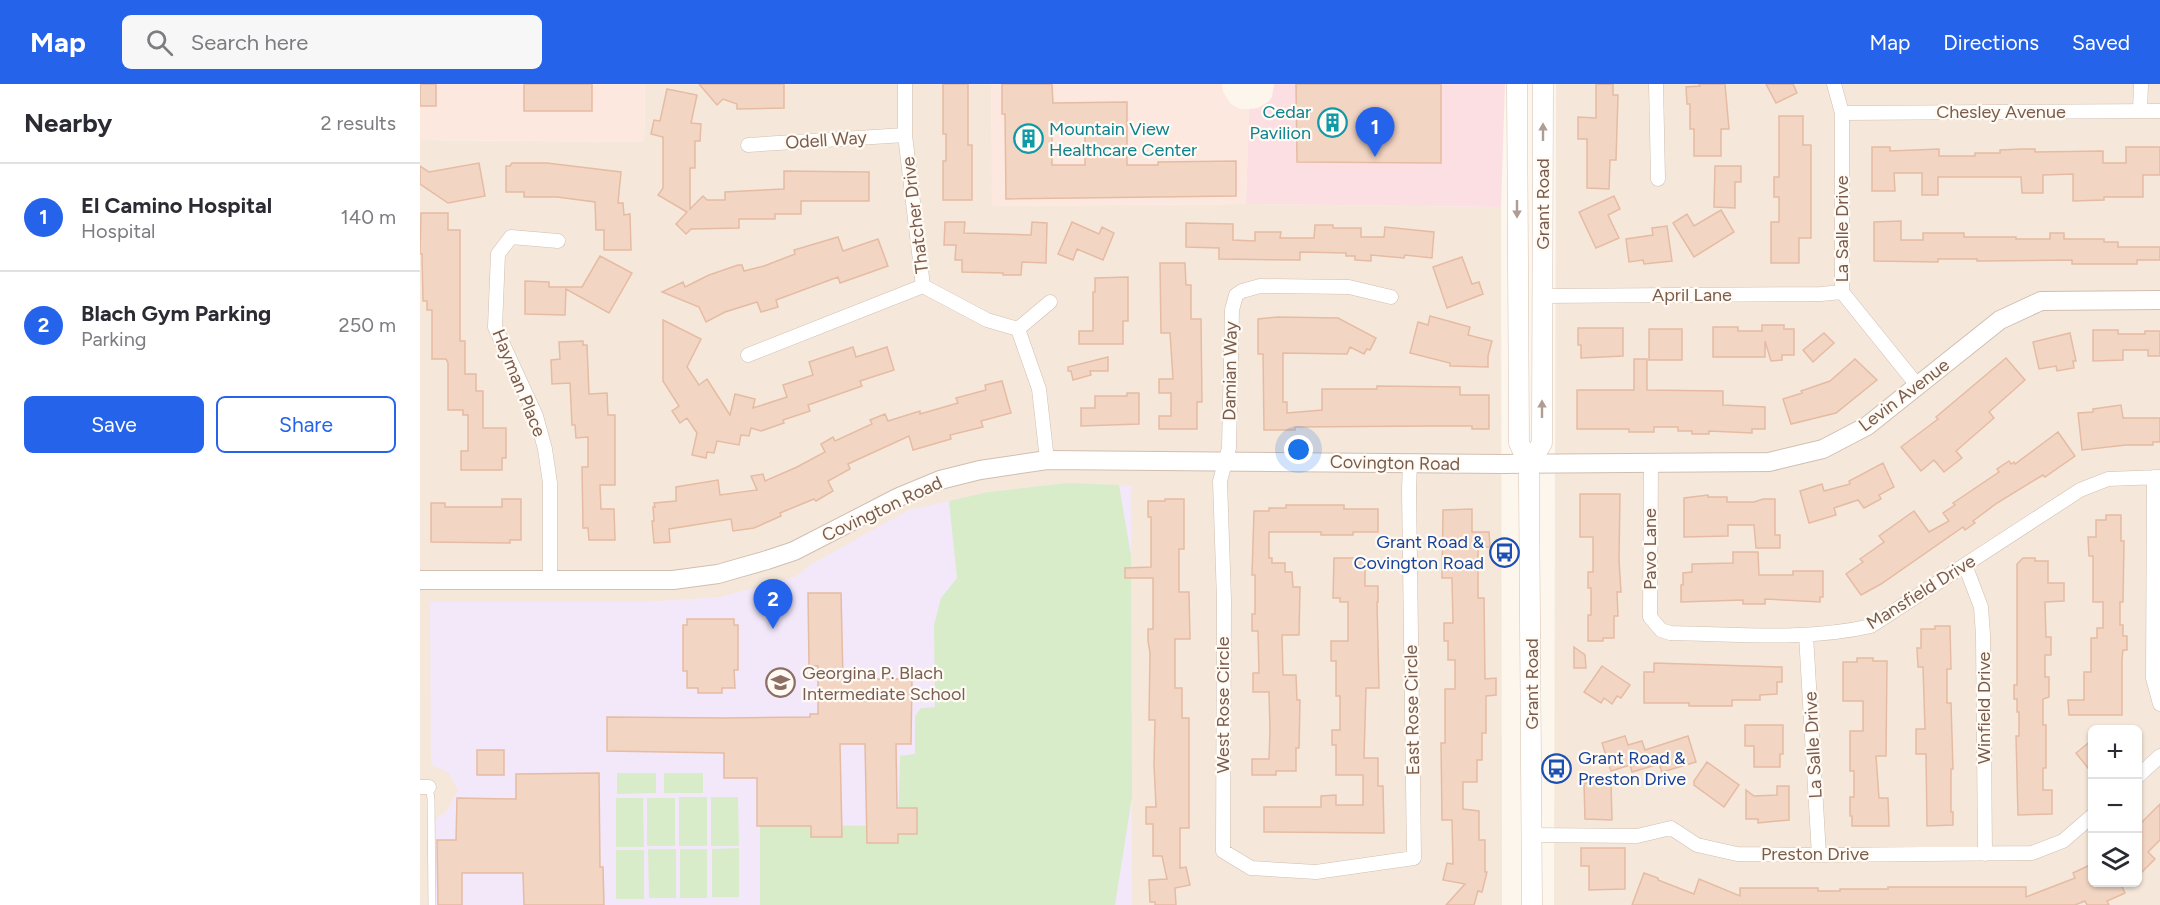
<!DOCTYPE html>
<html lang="en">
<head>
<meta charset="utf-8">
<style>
  :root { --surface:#fff; --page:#f7f7f7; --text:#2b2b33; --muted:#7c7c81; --line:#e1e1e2; --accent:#2563eb }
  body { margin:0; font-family:Figtree,sans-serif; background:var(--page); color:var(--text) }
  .controls { position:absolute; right:18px; bottom:18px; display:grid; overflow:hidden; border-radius:9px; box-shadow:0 2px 4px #0004 }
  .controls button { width:54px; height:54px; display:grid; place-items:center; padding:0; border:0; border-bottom:2px solid var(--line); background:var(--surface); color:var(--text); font:30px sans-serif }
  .you { position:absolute; left:879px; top:366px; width:21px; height:21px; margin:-15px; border:4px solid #fff; border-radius:50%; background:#1a73e8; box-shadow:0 0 0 9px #1a73e833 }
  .badge { display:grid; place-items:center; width:39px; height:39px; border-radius:50%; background:var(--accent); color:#fff; font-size:20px; font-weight:700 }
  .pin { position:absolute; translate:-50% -50px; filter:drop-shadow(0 2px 3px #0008) }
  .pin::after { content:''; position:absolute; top:32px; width:21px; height:18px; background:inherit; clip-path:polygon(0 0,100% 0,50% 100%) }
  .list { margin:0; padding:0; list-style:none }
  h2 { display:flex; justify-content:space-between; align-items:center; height:78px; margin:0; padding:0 24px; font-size:26px }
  h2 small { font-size:20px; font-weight:400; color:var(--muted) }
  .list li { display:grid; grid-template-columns:39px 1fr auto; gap:18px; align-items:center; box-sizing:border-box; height:108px; padding:0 24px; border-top:2px solid var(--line) }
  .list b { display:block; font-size:22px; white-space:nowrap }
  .list p { margin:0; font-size:20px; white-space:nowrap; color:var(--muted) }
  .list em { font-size:20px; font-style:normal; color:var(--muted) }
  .actions { display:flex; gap:12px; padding:18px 24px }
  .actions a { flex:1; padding:14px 0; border:2px solid var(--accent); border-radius:9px; text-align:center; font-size:21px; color:var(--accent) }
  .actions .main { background:var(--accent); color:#fff }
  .icon { flex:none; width:33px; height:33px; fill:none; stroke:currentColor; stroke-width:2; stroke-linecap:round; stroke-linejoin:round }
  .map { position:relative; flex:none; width:1740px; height:821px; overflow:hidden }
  header { display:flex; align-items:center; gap:36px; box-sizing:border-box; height:84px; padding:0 30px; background:var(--accent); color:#fff }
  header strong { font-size:28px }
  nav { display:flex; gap:33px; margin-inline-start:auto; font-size:21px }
  .search { width:420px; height:54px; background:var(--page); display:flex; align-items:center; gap:15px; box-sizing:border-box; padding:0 21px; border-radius:9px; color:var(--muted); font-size:22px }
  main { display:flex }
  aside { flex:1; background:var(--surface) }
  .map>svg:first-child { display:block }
</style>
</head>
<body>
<header>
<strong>Map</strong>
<div class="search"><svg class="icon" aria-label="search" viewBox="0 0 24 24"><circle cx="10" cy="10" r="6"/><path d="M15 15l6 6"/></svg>Search here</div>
<nav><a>Map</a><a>Directions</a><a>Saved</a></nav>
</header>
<main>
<aside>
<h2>Nearby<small>2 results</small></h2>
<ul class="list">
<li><span class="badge">1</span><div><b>El Camino Hospital</b><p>Hospital</p></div><em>140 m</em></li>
<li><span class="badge">2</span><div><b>Blach Gym Parking</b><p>Parking</p></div><em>250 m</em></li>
</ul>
<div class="actions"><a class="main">Save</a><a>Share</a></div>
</aside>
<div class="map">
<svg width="1740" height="821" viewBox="0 0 1740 821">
  <rect width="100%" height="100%" fill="#fdf6ec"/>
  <path fill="#f5e8da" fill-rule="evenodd" d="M225,0H571L573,122L826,120L1081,123L1082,821H0V56L224,58Z
    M1136,0H1740V821H1134ZM1672,646H1718V798H1672Z"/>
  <path fill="#fde8e0" d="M0,0H225L224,58L0,56Z
    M571,0H802L803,8L811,20L820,25H829L826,120L572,122Z"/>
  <path fill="#f3e8fa" d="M648,399L711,402L712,821H10L11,738L27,727L38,706L29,689L11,680L10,518H226L300,513L375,493L390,481L489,426L568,408Z"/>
  <path fill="#fbdfe3" d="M854,0H1085L1081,123L826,120L829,25L838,24L848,18L852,13Z"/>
  <path fill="#d8ecc9" d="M648,399L699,401L711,471L712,713L695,821H340V741L478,742L480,672L495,670V632L501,624L515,623L514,541L521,514L537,494L529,417L568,408Z
    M197,689H236V709L197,710Z
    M244,689H283V709H244Z
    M259,713H287V762H259Z
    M291,713H318L319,762H291Z
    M196,714H223L224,763H196Z
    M227,714H255V762H227Z
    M319,764V813H292V765Z
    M228,765H256V814H229Z
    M260,765H287V814H260Z
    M196,766H224V815H196Z"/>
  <path fill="#f3d5c3" stroke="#e6bba3" stroke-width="1.5" fill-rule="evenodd" d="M0,0H16V22H0Z
    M104,0H172V27H104Z
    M279,0H364V24L317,25V20L303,15L297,21Z
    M523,0H548V61H552V116H523V77H526V50H523Z
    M582,0H632L633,19L707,18V81H738V78L816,77V112L586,115L585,30H582ZM632,48H665V81H632Z
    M876,0H1021V79L877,78Z
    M1176,0H1193V11H1198L1196,76H1190L1189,105L1167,104V55H1158V33L1176,34Z
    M1279,0H1305L1309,45H1301V72H1274V45H1270V20H1267L1266,3L1280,2Z
    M1346,0H1373L1377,9L1356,19Z
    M247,5L277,11L271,39L281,40L280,57H275V84H270V125L283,112L287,116H305V108L364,105V87L449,88V117H381V130H355V135H319V144L271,145L266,150L256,140L267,128L238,111L243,104V53L231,50L234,36L240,37Z
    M1359,32H1383V61H1391V154H1379V179H1351V138H1359V113H1354V93H1359Z
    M1452,63H1470V67L1519,65V72H1555V69H1580V66L1601,65H1615V68L1683,67V79H1706V63H1740V91H1723V113H1684V116L1653,117V90L1623,91V109H1602L1601,93H1518V111H1502V89H1474L1475,107H1452Z
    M59,79L65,112L28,119L0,100V82L9,88Z
    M92,79H127L201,88L198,119H203L204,131L210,130L211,166H184V146H176L175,118L137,113H104V108H86V82H90Z
    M1295,82H1321V98H1315V124L1294,123Z
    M1194,112L1200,125L1188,131L1199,154L1176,164L1159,128Z
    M1301,126L1314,148L1274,173L1253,139L1267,130L1274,142Z
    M1,129H28V146H40V257H45V290H56V307H63V344H86V374H82V386H41V367H48V331H43V326H28V279L26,275H12V226H7V217H3L2,170H0Z
    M1481,137V156H1503V149H1544V153H1596V155H1630V149H1644V155H1684V158H1698V163H1740V176H1717V180H1652V176L1557,177V175H1518V178L1454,177V138Z
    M525,138H545L544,149L611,151L612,138L627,139L626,179L602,178L601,191H583V189L542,188V176H535L536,161H524Z
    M652,138L679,150L682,143L694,149L683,176L657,165L653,176L638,170Z
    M766,139L813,140V156L835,157V148H861L860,154H894L895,141H913V144H941V153H964L965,143L1014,148L1012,174L985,171L984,174L951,171V177L935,176V172H926V169L880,168V176L799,175V164L766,163Z
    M1247,142L1252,177L1224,180L1223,176L1209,178L1206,155L1233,151L1232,144Z
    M418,153L423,167L458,155L468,182L420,199L418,193L356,216L358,223L341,228L337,218L305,228L286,238L279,223L242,208L263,198L265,203L289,191L318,181H322L324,187L344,182L375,170L374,166Z
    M180,172L212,189L189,229L146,205L145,231L105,230V197L129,198V203H162Z
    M1042,173L1052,200L1059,198L1063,210L1027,224L1013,183Z
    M740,179H765L766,201H771V235H781L782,318H777V345H739V332H751V309H739V295H753L750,249H741Z
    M708,193V237H703V260H659V247H673V208H675V194Z
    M1010,232L1050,243L1048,251L1072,257L1068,272V283L1030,282V279L990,269L998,238L1008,241Z
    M858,233L918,234L956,254L950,266L947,265L944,270L930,263L927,270L863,269V318H867V329L902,326V305H957V302L1040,303V311H1069V345H1052V342H1008L875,343V346H844L843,270H838V235Z
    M243,236L281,255L267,283L279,301L287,295L310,331L315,310L335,315L333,324L367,313L363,301L393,291L389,278L433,263L436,273L467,263L474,286L440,297L442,302L388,321L390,327L363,336L364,339L341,347L331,344L329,352L321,351L319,361L297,357L294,369L287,368L286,374L272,371L277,349L267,334L260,339L252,327L259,322L243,297Z
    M1342,241H1364V245H1374V271H1362V276L1351,277L1345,257V273H1293V243H1318V247H1342Z
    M1158,244H1203V272L1161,274V261H1158Z
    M1229,245H1262V276H1229Z
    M1673,246H1698V250H1725V247H1740V272H1728V266H1703V276L1673,277Z
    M1404,249L1414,259L1393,278L1383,266Z
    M1650,249L1656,277H1653L1654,284L1637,287L1636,282L1619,285L1613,258Z
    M163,257V261H167L169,310L187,309L188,331H195V401H180L181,425H194L195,456H169L168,444H163L162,383H168V353L156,354L155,341H152L150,299L132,300L131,276L140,275L139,258Z
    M688,273V287H670L671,291L653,296L651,287H648V283Z
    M1586,274L1605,296L1569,328L1574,334L1536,367L1542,374L1524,388L1514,376L1501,387L1481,363L1518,335L1516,333Z
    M1214,275H1227V306L1303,307V321L1345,323V345H1332V349L1289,347V350H1272V347H1258V343H1234V348H1209V345H1157V306H1214Z
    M1435,275L1457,296L1416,329L1371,340L1363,315L1382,309L1381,307L1410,297Z
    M582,297L591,329L561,337L563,343L530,351L531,355L493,366L489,352L428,380L430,385L408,397L413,407L396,417L394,415L360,429L361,432L334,444L313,447L311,435L274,441L249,445L250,458L234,459L232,437H234L233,423H235L234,419L256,417V403L298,396L300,411L337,406L331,392L343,390L345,397L377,383L405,368L401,360L413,353L415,357L452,340L450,336L465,330L468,337L500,327V330L538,319L536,314L566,306L565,301Z
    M707,309H719V340L661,342V324H675V312H707Z
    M1701,321L1703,334H1740V358H1733V361H1706L1662,366L1658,329L1673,328V325Z
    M1638,348L1655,372L1625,393L1623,391L1577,419L1553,437L1555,439L1545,446L1543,443L1461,500L1441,511L1426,490L1443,478L1440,475L1464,458L1459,452L1494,427L1509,448L1529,437L1523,429L1535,421L1533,419L1579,388L1577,385L1589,377L1591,380L1594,378L1595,380Z
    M1463,379L1474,403L1459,411L1461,415L1444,424L1438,416L1414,424L1416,431L1389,439L1380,407L1402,400L1404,407L1430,400L1429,397Z
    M1160,410H1200L1199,476L1201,508H1197L1198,532H1194V554H1183V557H1168V531H1171V504H1168V488H1173V453H1160Z
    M1288,411V413H1307V418H1334L1343,415H1355V451H1360V464H1336L1334,441H1308V452L1264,453V414Z
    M82,415H101V456H90V459L11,458V419H25V423H82Z
    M745,415H764V465H759V508H769L770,555H755V604H762V634H769V744H760V784L766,783L770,801L755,804L756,821H735V818H730L729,796L747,795L742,772H733V740H726V723H736L734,680L735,636H729L730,569L728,557V545H733V494H705V484L731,483V433H728V417H745Z
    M866,421H924V425H958V448H933V451H901V448H849V474H852V479H865V488H872L873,503H880L879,551H862L863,591H876L877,616H880L879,664H876V687H856V691H832V675H849L850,646L849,608H833V589H839L838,547H832V530H835V491H832L834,427H849V424H866Z
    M1052,425V448H1069L1070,463H1058V514H1064L1065,595L1076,594V611L1066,612V649H1062V676H1057V698H1043V725L1059,727V756H1065V788H1067L1062,808L1058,807L1054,821H1026L1045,800L1023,796L1027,779L1033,780L1032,736H1022L1021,659H1025V605H1035V576H1028V557H1024V539H1033L1032,494H1022L1023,426Z
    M1686,431H1701V457H1704L1703,518H1700V541H1703V552H1707V566H1703L1702,575V631H1649L1648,616H1664V588H1671V554H1677V544H1683V518H1673V472H1669L1668,453H1676V436H1686Z
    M1313,468H1338L1339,491H1373V487H1403V513H1400V518L1345,515V520H1323V516L1261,518V501H1263V489L1272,488V480L1313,479Z
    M914,474H945V502H958V518H957L959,604H946L944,674H958V702H963L964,749L844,748V723H901V712L916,711V721H943V691H916V661H912V646H920V612H916V577H911V557H928V518H920V514H913Z
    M1603,474H1615V477H1628V499H1644V517L1625,518L1626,553H1631V571H1625V593H1629V613L1623,615V641H1626V684H1623V706H1632V730L1598,731L1596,652H1599V628H1597V615H1594V601H1597V480Z
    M388,509H421L423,595H492L491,660H476L477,724H497V750H478V759H447L445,660H420L422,753H391V742H337V694H304V669L187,667V633L304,634L390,633V630H398V582H389Z
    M267,535H314V541H318V586H314L315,604H302V609H278V604H267V587H263V541H267Z
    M1515,542H1530L1531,585H1527V619H1531L1533,685H1531V728H1533V741L1507,742L1506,670H1496V645H1505L1503,583H1498L1497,564H1501V545H1515Z
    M1154,563L1165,571L1166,584H1154Z
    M1437,574H1453V577H1467L1466,672H1456L1459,714H1468L1469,742H1432V732H1430V713H1434V687H1430V647H1443V617H1423V578H1437Z
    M1234,579L1362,583V598H1357V610L1340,611V616H1312V622H1269V619H1224V588H1234Z
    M1182,582L1210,601L1201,614L1197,612L1192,620L1184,614L1181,619L1164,608Z
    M1325,641H1363V670H1360V683H1334V662H1325Z
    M1205,652L1208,661L1222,657L1225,666L1268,652L1276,678L1242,688L1239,680L1212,688L1210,681L1191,687L1182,659Z
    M1672,656V689L1656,669Z
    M57,666H84V691H57Z
    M1287,678L1319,701L1304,723L1274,701V697Z
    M179,689L180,783H183L184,821H104L103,789H42V821H18L17,756H36L37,714L96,715V690Z
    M1164,699H1191L1192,736L1165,735Z
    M1357,702H1369V736L1338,739V735H1326V706L1334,712L1357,711Z
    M1740,720V756L1728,768L1735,775L1718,792V742Z
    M1161,764H1205V805L1169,806V782H1161Z
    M1672,780V798H1700L1705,809L1687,817L1689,821H1667L1665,817L1655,821H1212L1224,789L1238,794V796L1274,810L1279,795L1320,812V804H1398V807H1420V805H1468V803H1606V813L1655,794L1653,789Z"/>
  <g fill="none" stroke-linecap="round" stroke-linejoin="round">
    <defs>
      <path id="service" d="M9,703L11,715L12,821"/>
      <path id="minor" d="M485,0V51L503,202
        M1236,0L1238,95
        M1414,0L1422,29V208L1497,301
        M1720,27L1721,0
        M1422,29L1740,27
        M328,61L485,51
        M503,202L567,236L598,245L619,305L627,376
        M1122,212L1401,210L1422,208
        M971,213L929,203L840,202L822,207L816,211L812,226L809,364L800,397L804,516L803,767L831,784L896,788L994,774L989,405L990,379
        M598,245L630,218
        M328,271L503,202
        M1231,380L1230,533L1241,546L1250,549C1317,550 1386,557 1451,542L1660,406L1688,395L1740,393
        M1734,393L1733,594L1740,620
        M1545,481L1561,523L1563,551L1565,770
        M130,496V399L125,365L116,332L75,243L78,170L91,153L138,157
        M1386,551L1399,771
        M1718,692L1740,672
        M0,703H9
        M1113,751L1217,752L1251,744L1277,761L1317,770L1399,771L1612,769L1643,757L1672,732"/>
      <path id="tertiary" d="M0,496H253L298,490L347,476L374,467L479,413L520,396L560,386L627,376L1083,380L1349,378L1403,365L1447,342L1580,236L1621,217L1740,216"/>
      <path id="secondary" d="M1097,0L1099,359L1109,380V399L1112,821
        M1109,380L1122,359L1123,0"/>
    </defs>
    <use href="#service" stroke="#d1beb0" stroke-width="8"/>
    <use href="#minor" stroke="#d1beb0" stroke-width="15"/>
    <use href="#tertiary" stroke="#d1beb0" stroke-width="20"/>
    <use href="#secondary" stroke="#d6c0b0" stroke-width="21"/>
    <use href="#service" stroke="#fff" stroke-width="7"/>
    <use href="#minor" stroke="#fff" stroke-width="14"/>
    <use href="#tertiary" stroke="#fff" stroke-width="18"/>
    <use href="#secondary" stroke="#fff" stroke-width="20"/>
  </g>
  <defs><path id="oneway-solid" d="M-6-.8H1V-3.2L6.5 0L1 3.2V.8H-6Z" transform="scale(1.5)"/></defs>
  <g fill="#af9d94">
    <use href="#oneway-solid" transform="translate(1123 48) rotate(-90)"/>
    <use href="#oneway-solid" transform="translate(1097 125) rotate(90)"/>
    <use href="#oneway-solid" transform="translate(1122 325) rotate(-90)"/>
  </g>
  <defs>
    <symbol id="building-ring" viewBox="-11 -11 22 22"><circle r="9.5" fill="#fffaf3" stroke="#0f9aa8" stroke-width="1.5"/><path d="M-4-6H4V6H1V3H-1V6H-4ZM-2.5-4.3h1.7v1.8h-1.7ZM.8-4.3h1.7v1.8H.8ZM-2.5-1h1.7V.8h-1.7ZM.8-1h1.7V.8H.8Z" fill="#0f9aa8"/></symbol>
    <symbol id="bus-ring" viewBox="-11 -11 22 22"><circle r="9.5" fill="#fffaf3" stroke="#1a4fb4" stroke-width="1.5"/><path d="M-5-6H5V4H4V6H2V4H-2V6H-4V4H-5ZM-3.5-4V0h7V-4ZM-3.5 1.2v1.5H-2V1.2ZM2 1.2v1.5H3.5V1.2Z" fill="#1a4fb4"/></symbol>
    <symbol id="school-ring" viewBox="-11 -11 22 22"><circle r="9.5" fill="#fffaf3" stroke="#8d6e63" stroke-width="1.5"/><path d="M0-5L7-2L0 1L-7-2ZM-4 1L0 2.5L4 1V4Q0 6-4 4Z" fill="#8d6e63"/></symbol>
  </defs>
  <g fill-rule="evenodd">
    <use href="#building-ring" x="896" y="22" width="33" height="33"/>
    <use href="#building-ring" x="592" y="38" width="33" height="33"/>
    <use href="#bus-ring" x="1068" y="452" width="33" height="33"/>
    <use href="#school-ring" x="344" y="582" width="33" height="33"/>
    <use href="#bus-ring" x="1120" y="668" width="33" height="33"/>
  </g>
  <g text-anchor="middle" stroke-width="4.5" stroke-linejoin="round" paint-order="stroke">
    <g font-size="18" fill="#0d838f" stroke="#fffaf3" text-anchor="end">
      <text x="891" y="34">Cedar<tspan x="891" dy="21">Pavilion</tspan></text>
      <text x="629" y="51" text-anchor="start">Mountain View<tspan x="629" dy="21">Healthcare Center</tspan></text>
    </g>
    <g font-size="18" fill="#7a5c4d" stroke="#fffaf3">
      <text x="1581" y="34">Chesley Avenue</text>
      <text transform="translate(406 56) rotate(-4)" y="6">Odell Way</text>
      <text transform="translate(1123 120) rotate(-90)" y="6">Grant Road</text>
      <text transform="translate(495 131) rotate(-97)" y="6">Thatcher Drive</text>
      <text transform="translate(1422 145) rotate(-90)" y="6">La Salle Drive</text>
      <text x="1272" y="217">April Lane</text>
      <text transform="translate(810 287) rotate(-89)" y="6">Damian Way</text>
      <text transform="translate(99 299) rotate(68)" y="6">Hayman Place</text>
      <text transform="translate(1484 311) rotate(-37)" y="6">Levin Avenue</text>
      <text transform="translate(975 379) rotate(1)" y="6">Covington Road</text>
      <text transform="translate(462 425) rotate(-25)" y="6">Covington Road</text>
      <text transform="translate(1230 465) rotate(-90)" y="6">Pavo Lane</text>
      <text transform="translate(1501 508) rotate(-32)" y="6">Mansfield Drive</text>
      <text transform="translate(1112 600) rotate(-90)" y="6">Grant Road</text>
      <text transform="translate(803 621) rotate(-90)" y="6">West Rose Circle</text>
      <text transform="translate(1564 624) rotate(-90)" y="6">Winfield Drive</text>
      <text transform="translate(992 626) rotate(-91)" y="6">East Rose Circle</text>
      <text transform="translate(1393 661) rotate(-93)" y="6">La Salle Drive</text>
      <text x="1395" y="776">Preston Drive</text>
    </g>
    <g font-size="18" fill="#164399" stroke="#fffaf3" text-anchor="end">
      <text x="1064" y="464">Grant Road &amp;<tspan x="1064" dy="21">Covington Road</tspan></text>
      <text x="1158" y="680" text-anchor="start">Grant Road &amp;<tspan x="1158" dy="21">Preston Drive</tspan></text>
    </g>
    <g font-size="18" fill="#785e54" stroke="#fffaf3" text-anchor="start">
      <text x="382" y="595">Georgina P. Blach<tspan x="382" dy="21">Intermediate School</tspan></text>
    </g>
  </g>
</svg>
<div class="controls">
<button>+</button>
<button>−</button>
<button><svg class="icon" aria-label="layers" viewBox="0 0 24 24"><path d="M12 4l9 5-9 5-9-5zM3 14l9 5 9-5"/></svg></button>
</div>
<div class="you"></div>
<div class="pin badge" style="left:955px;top:73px">1</div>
<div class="pin badge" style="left:353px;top:545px">2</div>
</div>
</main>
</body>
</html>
